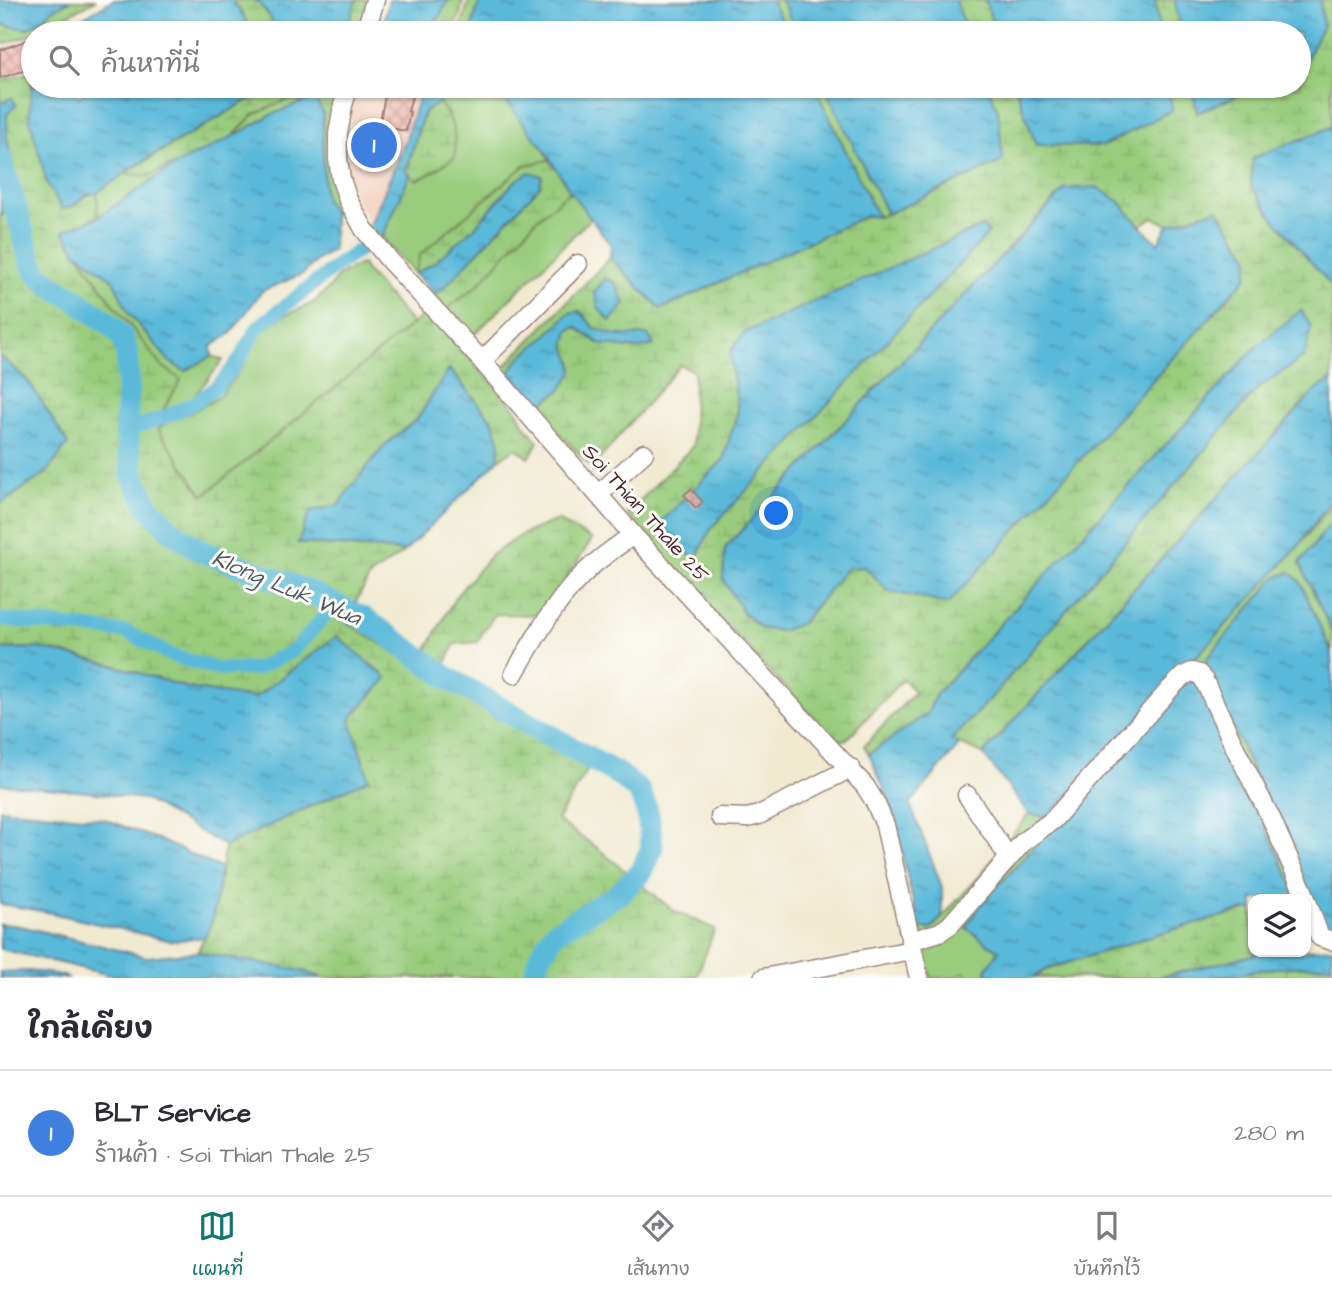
<!DOCTYPE html>
<html lang="th">
<head>
<meta charset="utf-8">
<style>
  :root { --surface:#fff; --page:#f7f7f7; --text:#2b2b33; --muted:#7c7c81; --line:#e1e1e2; --accent:#0f766e }
  body { margin:0; font-family:"Architects Daughter","Playpen Sans Thai",sans-serif; background:var(--page); color:var(--text) }
  .controls { position:absolute; right:21px; bottom:21px; display:grid; overflow:hidden; border-radius:14px; box-shadow:0 2px 5px #0004 }
  .controls button { width:63px; height:63px; display:grid; place-items:center; padding:0; border:0; border-bottom:2px solid var(--line); background:var(--surface); color:var(--text); font:35px sans-serif }
  .you { position:absolute; left:777px; top:514px; width:24px; height:24px; margin:-18px; border:5px solid #fff; border-radius:50%; background:#1a73e8; box-shadow:0 0 0 10px #1a73e833 }
  .badge { display:grid; place-items:center; width:46px; height:46px; border-radius:50%; background:var(--accent); color:#fff; font-size:23px; font-weight:700 }
  .pin { position:absolute; translate:-50% -50%; border:4px solid #fff; box-shadow:0 2px 7px #0006 }
  .list { margin:0; padding:0; list-style:none }
  h2 { display:flex; justify-content:space-between; align-items:center; height:91px; margin:0; padding:0 28px; font-size:30px }
  h2 small { font-size:23px; font-weight:400; color:var(--muted) }
  .list li { display:grid; grid-template-columns:46px 1fr auto; gap:21px; align-items:center; box-sizing:border-box; height:126px; padding:0 28px; border-top:2px solid var(--line) }
  .list b { display:block; font-size:26px; white-space:nowrap }
  .list p { margin:0; font-size:23px; white-space:nowrap; color:var(--muted) }
  .list em { font-size:23px; font-style:normal; color:var(--muted) }
  .icon { flex:none; width:38px; height:38px; fill:none; stroke:currentColor; stroke-width:2; stroke-linecap:round; stroke-linejoin:round }
  .map { position:relative; flex:none; width:1332px; height:978px; overflow:hidden }
  .search { position:absolute; background:var(--surface); box-shadow:0 2px 5px #0004; left:21px; right:21px; top:21px; height:77px; display:flex; align-items:center; gap:18px; box-sizing:border-box; padding:0 24px; border-radius:38px; color:var(--muted); font-size:26px }
  .sheet { height:217px; background:var(--surface) }
  nav { display:flex; justify-content:space-around; align-items:center; box-sizing:border-box; height:98px; border-top:2px solid var(--line); background:var(--surface); font-size:19px; color:var(--muted) }
  nav a { display:grid; justify-items:center; gap:4px }
  nav .on { color:var(--accent) }
  .map>svg:first-child { display:block }
</style>
</head>
<body>
<div class="map">
<svg width="1332" height="978" viewBox="0 0 1332 978">
  <defs>
    <pattern id="wetland-marsh" width="20" height="14" patternUnits="userSpaceOnUse" patternTransform="scale(1.75)"><rect width="20" height="14" fill="#99cc7d"/><path d="M1 5h8M5 5V1M11 12h8M15 12V8" fill="none" stroke="#85af6c"/></pattern>
    <pattern id="water-ripples" width="26" height="14" patternUnits="userSpaceOnUse" patternTransform="scale(1.75)"><rect width="26" height="14" fill="#5ab9d9"/><path d="M2 4q2-2 4 0t4 0M15 11q2-2 4 0t4 0" fill="none" stroke="#4c96b0"/></pattern>
    <pattern id="building-cross-hatch" width="8" height="8" patternUnits="userSpaceOnUse" patternTransform="scale(1.75)"><rect width="8" height="8" fill="#edb2a8"/><path d="M0 0l8 8M0 8l8-8" fill="none" stroke="#c29089"/></pattern>
  </defs>
  <rect width="100%" height="100%" fill="#fdfcf7"/>
  <filter id="ink" filterUnits="userSpaceOnUse"><feTurbulence type="fractalNoise" baseFrequency=".0143" numOctaves="2"/><feDisplacementMap in="SourceGraphic" scale="14" xChannelSelector="R" yChannelSelector="G"/><feConvolveMatrix kernelMatrix="1 2 1 2 8 2 1 2 1" color-interpolation-filters="sRGB"/></filter>
  <filter id="wash" filterUnits="userSpaceOnUse"><feTurbulence type="fractalNoise" baseFrequency=".00686" numOctaves="4" result="noise"/><feDisplacementMap in="SourceGraphic" scale="28" xChannelSelector="R" yChannelSelector="G"/><feGaussianBlur stdDeviation="1.57" result="paint"/><feColorMatrix in="noise" values="0 0 0 0 0 0 0 0 0 0 0 0 0 0 0 0 0 1.4 0 .05"/><feComposite in="paint" operator="in"/></filter>
  <g filter="url(#wash)">
    <rect width="100%" height="100%" fill="#f0ead1"/>
    <path fill="#f4d3c1" d="M358,86H422L404,145L371,223L356,198L349,176L347,138L352,107Z"/>
    <path fill="#99cc7d" stroke="#727654" stroke-width="2" d="M469,0H480L470,33H459Z
      M771,0H787L803,33H788Z
      M444,86H494L545,151L549,160L525,165L420,255L415,274L382,238L410,175L416,180C428,177 443,164 455,157L449,115L439,103Z
      M814,86H827L887,214L878,217Z
      M314,98L273,114L232,137L253,115L286,100Z
      M178,163L98,217L97,193L125,173L148,176Z
      M570,191L591,218L474,335L444,311L478,285L536,220Z
      M77,252L113,280L129,314L185,371L212,356L223,360L192,399L161,412L180,380L161,365L111,301Z
      M362,263L366,271L413,324L203,496L158,429L170,420L190,413L219,397L243,366L258,334L283,316L313,303L330,287L338,276Z
      M1332,504V522L1300,563L1332,632V653L1300,581L1206,669L1317,913L1306,899H1292L1295,894L1177,689L979,907L966,927L988,944L1000,950L986,970L988,978H971L964,973L955,978H931L921,944L919,928L931,929L978,878L1029,814L1048,817L1296,549Z"/>
    <path fill="url(#wetland-marsh)" stroke="#727654" stroke-width="2" fill-rule="evenodd" d="M71,0H96L28,36L0,45V23L4,25L38,23L51,11Z
      M231,0H256L268,14L279,33H251C247,21 240,9 231,0Z
      M356,0H369L360,33H346Z
      M448,0H463L459,18L449,32L445,31L443,33H421L433,28Z
      M955,0H985L996,33H968Z
      M1155,0H1175L1181,33H1160Z
      M1320,0H1332V127L1253,158L1251,185L1274,219L1332,286V379L1313,393L983,754L950,740L991,698L1258,388L1304,357L1301,311L1257,346L936,694L928,713L869,754L864,746L915,692L903,679L847,739L837,742L746,647L646,538L627,514L693,446L694,371L680,365L592,468L501,370L610,258L661,309L868,215L878,217L887,214L1002,161L998,111L988,86H1015L1036,145L1103,146L1172,110L1168,86H1192L1197,113L1260,86H1299V69L1302,68L1323,25ZM1065,189L1119,201L1140,226L1153,217L1168,225L1217,209L1249,256L1247,277L948,603L888,591L865,567L847,568L802,623L781,631L760,628L742,611L723,579L725,548ZM988,232L712,527L661,523L723,460L738,411L730,352ZM579,311L594,328L615,336L647,335L653,345L638,349L600,344L576,327L569,330L565,346L572,361L521,357Z
      M33,72L29,116L73,206L86,195L97,193L98,217L63,232L111,301L161,365L181,380L162,412L158,429L203,496L426,313L438,322L515,408L524,424L538,442L529,458L516,448L498,460L500,444L493,421L449,369L418,418L385,445L351,487L339,505L298,543L405,551L370,576L345,622L399,655L427,649L456,596L491,555L523,534L557,520L592,539L542,615L495,614L477,642L455,644L439,677L590,766L557,820L596,847L674,911L715,929L696,978H323L303,971L197,952L212,921L225,846L369,779L288,674L254,698L188,688L113,665L40,648L0,649V504L46,473L29,382L0,356V214V215L18,200L14,170L7,139V114L12,98L0,102V80Z
      M272,86H344V205L334,214L324,197L323,113L314,98L286,100L253,115L232,137L194,156L148,176L125,173Z
      M439,103C454,120 456,135 455,157C443,164 428,177 416,180L406,172L424,112Z
      M549,160L558,170L570,191L536,220L478,285L444,311L433,292L440,291L540,186L542,176L514,182L475,227L436,261L415,274L420,255L525,165Z
      M1245,910H1253V952H1286L1258,954L1156,978H1034L1045,970L1161,933Z
      M1332,965V978H1209L1274,968Z"/>
    <path fill="url(#water-ripples)" stroke="#526c82" stroke-width="2" d="M0,0H71L51,11L38,23L26,29L4,25L0,23Z
      M113,0H231C240,9 247,21 251,33H140V29L136,22L124,20L119,27V33H71L70,25Z
      M256,0H356L346,33H279L268,14Z
      M389,0H448C431,40 420,33 381,33Z
      M480,0H771L788,33H470Z
      M781,0H955L968,33H798Z
      M985,0H1155L1160,33H996Z
      M1175,0H1320L1323,25L1302,68L1299,69V33H1181Z
      M33,73V86H76L75,92L79,98L83,92V86H272L140,163L97,193L86,195L73,206L62,209L47,183L29,116Z
      M422,86H444L439,103L424,112L406,171L410,175L382,238L371,223L404,145Z
      M494,86H814L878,217L868,215L661,309L610,258L611,245L570,191L545,151Z
      M824,86H988L998,111L1003,161L887,214Z
      M1015,86H1168L1172,110L1103,146L1036,145Z
      M1192,86H1260L1197,113Z
      M12,98L16,106L7,114V139L14,170L18,201L1,216L0,102Z
      M314,98L323,113L324,196L334,214L333,250L316,261L303,274L262,291L231,333L211,347L212,356L185,371L171,363L129,314L113,280L77,252L63,231L98,217L178,163L232,137L273,114Z
      M1332,127V286L1274,219L1251,185L1253,158Z
      M529,172L542,176L540,186L440,292H433L415,274L436,261L475,227L514,182Z
      M1097,187L1119,201L1140,226L1158,243L1168,225L1217,209L1249,256L1247,277L948,604L888,591L865,567L847,568L802,623L781,631L761,628L742,611L723,579L725,548L1065,189Z
      M983,226L989,233L712,527L695,560L660,523L723,460L738,411L730,352L744,333Z
      M605,279L615,282L625,304L610,321L599,309L594,292Z
      M1301,310L1311,326L1304,357L1258,388L991,698L951,740L960,744L910,804L942,887V917L931,929L919,928L891,805L869,754L928,713L936,694L1257,346Z
      M580,311L594,328L615,335H648L654,345L638,349L600,344L576,327L569,330L565,346L572,361L573,372L561,390L540,405L509,372L521,357L547,335L569,313Z
      M0,356L29,382L68,444L46,473L0,504Z
      M449,369L493,421L500,444L498,460L405,551L298,543L310,511L339,505L351,487L385,445L418,418Z
      M1332,379V499L1296,549L1048,817L1029,814L983,754L1313,393Z
      M1332,522V632L1300,563Z
      M1290,572L1300,581L1332,653V932H1327L1317,913L1206,668V659L1275,578Z
      M337,636L387,678L350,719L369,779L225,846L144,799L88,792L0,784V649L39,648L113,665L188,688L254,698Z
      M1193,680L1199,685L1291,881L1295,894L1292,899H1253V910H1245L1161,933L1045,970L1034,978H988L986,970L999,950L988,944L966,927L979,907L1177,689Z
      M0,809L104,819L159,840L221,868L212,921L205,937L172,941L47,912L0,904Z
      M0,924L20,926L147,957L197,952L303,971L323,978H123L0,949Z
      M1332,948V965L1274,968L1209,978H1156L1258,954L1306,952V950Z
      M30,971L62,975L67,978H0V972Z"/>
    <g fill="none" stroke-linecap="round" stroke-linejoin="round">
      <path stroke="#5ab9d9" stroke-width="14" d="M126,430C153,422 194,407 215,388C223,382 230,372 237,363C245,352 250,338 259,326L338,265L359,250L375,229
        M0,619L126,632L173,656L218,669H256L293,651L335,605"/>
      <path stroke="#5ab9d9" stroke-width="23" d="M0,157L20,222L31,262L38,274L52,286L70,296L110,324L122,337L127,353L128,384L126,430L133,477L149,507L169,529L199,550L316,595L335,605L364,618L448,678L621,776L640,792L648,814L652,848L640,873L620,893L554,933L540,956L534,978"/>
    </g>
    <g id="blocks">
      <path fill="url(#building-cross-hatch)" d="M33,38V68L0,78V50Z
        M387,86H415L408,111L410,112L406,131L379,126Z
        M366,138L384,140L382,152L364,149Z
        M691,489L703,502L696,508L684,495Z"/>
    </g>
  </g>
  <g filter="url(#ink)">
    <use href="#blocks" fill-opacity="0" stroke="#9d847e" stroke-width="2"/>
    <g fill="none" stroke-linecap="round" stroke-linejoin="round">
      <defs>
        <path id="minor" d="M365,33L375,0
          M349,86L343,105L338,134V159L341,179L348,200L364,229L391,262L482,361L633,535L865,786L875,802L885,825L919,978
          M482,361L578,264
          M599,494L644,453
          M514,674C536,636 559,594 594,564C606,554 620,544 633,535
          M967,795L1009,858
          M720,817L747,818L759,815L851,768
          M910,941L940,932L950,925L1024,841L1053,820L1170,689L1183,676L1192,672L1199,674L1204,680L1237,752L1271,818L1304,893L1320,937L1332,941
          M763,978L912,950"/>
      </defs>
      <use href="#minor" stroke="#9d847e" stroke-width="21"/>
      <use href="#minor" stroke="#fff" stroke-width="18"/>
    </g>
  </g>
  <g text-anchor="middle" stroke-width="6" stroke-linejoin="round" paint-order="stroke">
    <g font-size="21" fill="#4a1f2b" stroke="#fdfcf7">
      <text transform="translate(646 513) rotate(48)" y="7">Soi Thian Thale 25</text>
    </g>
    <g font-size="23" font-style="italic" fill="#505568" stroke="#fdfcf7">
      <text transform="translate(287 587) rotate(23)" y="8">Klong Luk Wua</text>
    </g>
  </g>
</svg>
<div class="controls">
<button><svg class="icon" aria-label="layers" viewBox="0 0 24 24"><path d="M12 4l9 5-9 5-9-5zM3 14l9 5 9-5"/></svg></button>
</div>
<div class="you"></div>
<div class="pin badge" style="left:374px;top:145px;background:#3f7fe0">1</div>
<div class="search"><svg class="icon" aria-label="search" viewBox="0 0 24 24"><circle cx="10" cy="10" r="6"/><path d="M15 15l6 6"/></svg>ค้นหาที่นี่</div>
</div>
<section class="sheet">
<h2>ใกล้เคียง<small></small></h2>
<ul class="list">
<li><span class="badge" style="background:#3f7fe0">1</span><div><b>BLT Service</b><p>ร้านค้า · Soi Thian Thale 25</p></div><em>280 m</em></li>
</ul>
</section>
<nav>
<a class="on"><svg class="icon" aria-label="map" viewBox="0 0 24 24"><path d="M3 6l6-2 6 2 6-2v14l-6 2-6-2-6 2zM9 4v14M15 6v14"/></svg>แผนที่</a>
<a><svg class="icon" aria-label="directions" viewBox="0 0 24 24"><path d="M12 3l9 9-9 9-9-9zM9 14v-3h6M13 9l2 2-2 2"/></svg>เส้นทาง</a>
<a><svg class="icon" aria-label="saved" viewBox="0 0 24 24"><path d="M7 4h10v16l-5-4-5 4z"/></svg>บันทึกไว้</a>
</nav>
</body>
</html>
